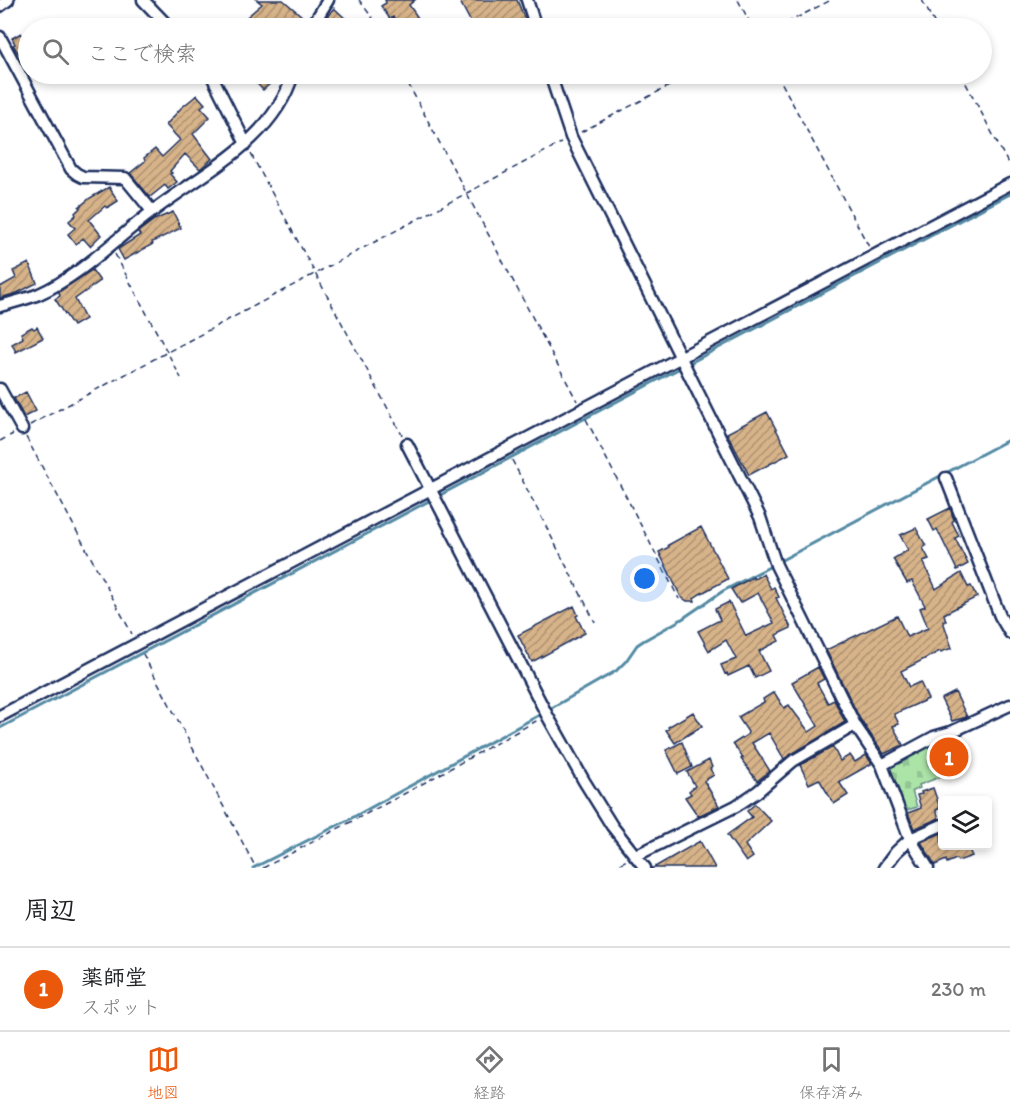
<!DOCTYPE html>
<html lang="ja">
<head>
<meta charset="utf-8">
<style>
  :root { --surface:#fff; --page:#f2f2f2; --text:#202124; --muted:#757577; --line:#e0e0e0; --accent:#ea580c }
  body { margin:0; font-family:Itim,"Klee One",sans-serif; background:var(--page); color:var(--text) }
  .controls { position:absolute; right:18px; bottom:18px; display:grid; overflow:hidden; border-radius:6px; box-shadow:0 3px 9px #0003 }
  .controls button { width:54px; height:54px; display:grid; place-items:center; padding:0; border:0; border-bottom:2px solid var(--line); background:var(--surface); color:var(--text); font:30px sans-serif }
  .you { position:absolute; left:645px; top:579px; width:21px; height:21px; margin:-15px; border:4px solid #fff; border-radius:50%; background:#1a73e8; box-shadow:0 0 0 9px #1a73e833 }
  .badge { display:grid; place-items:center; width:39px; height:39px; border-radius:50%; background:var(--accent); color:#fff; font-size:20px; font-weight:700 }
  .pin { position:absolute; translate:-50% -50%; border:3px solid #fff; box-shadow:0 2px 6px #0006 }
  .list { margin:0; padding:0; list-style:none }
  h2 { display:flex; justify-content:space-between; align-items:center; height:78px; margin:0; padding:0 24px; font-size:26px }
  h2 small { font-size:20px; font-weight:400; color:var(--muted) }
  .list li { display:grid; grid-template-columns:39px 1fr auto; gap:18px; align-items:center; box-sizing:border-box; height:84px; padding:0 24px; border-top:2px solid var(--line) }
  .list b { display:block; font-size:22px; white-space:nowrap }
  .list p { margin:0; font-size:20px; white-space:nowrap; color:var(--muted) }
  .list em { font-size:20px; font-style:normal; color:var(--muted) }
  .icon { flex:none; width:33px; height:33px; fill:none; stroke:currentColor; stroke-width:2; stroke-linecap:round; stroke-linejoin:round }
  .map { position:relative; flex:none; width:1010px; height:868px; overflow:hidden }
  .search { position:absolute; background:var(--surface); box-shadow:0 3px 9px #0003; left:18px; right:18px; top:18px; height:66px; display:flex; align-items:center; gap:15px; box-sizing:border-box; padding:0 21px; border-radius:33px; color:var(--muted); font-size:22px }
  .sheet { height:162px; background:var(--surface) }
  nav { display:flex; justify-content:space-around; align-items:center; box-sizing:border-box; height:84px; border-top:2px solid var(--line); background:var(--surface); font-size:16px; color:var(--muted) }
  nav a { display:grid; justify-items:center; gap:3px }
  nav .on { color:var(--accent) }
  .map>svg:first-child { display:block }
</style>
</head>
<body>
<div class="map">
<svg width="1010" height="868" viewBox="0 0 1010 868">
  <defs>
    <pattern id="cemetery-stones" width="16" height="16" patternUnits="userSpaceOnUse" patternTransform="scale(1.5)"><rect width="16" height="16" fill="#ace4a8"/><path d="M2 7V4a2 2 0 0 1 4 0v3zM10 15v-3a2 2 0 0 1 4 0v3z" fill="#93c493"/></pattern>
    <pattern id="building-hatch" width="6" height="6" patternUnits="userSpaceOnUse" patternTransform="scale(1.5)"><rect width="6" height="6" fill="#d7b389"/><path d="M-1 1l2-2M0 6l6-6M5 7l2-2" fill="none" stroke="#ae9273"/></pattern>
  </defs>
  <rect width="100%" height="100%" fill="#fff"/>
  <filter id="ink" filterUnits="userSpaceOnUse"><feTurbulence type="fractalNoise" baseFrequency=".0167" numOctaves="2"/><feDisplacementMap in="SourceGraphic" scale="12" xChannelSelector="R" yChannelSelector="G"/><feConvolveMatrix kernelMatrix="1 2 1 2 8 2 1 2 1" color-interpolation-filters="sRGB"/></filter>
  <g filter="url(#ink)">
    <path fill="url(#cemetery-stones)" stroke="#648a83" stroke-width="1.5" d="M946,736L948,741L935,748L944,768L967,759L969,766L919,785L920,788L912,791L917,807L904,811L888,768Z"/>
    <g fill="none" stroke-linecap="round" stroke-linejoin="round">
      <path stroke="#528aa4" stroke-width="3" d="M688,364L1010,194
        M778,562L1010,439
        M548,710L616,671L626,661L637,645L643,641L682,619L723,591L773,565
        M0,728L682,367
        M253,868L348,820L543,713"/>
    </g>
    <path fill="url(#building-hatch)" stroke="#1b2f5e" stroke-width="1.5" d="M257,0H283L302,16L295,24L300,28H287L273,16L258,28H234L262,4Z
      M385,0H415L409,5L425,28H403L393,17L390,19L381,6L386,3Z
      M459,0H517L527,25L520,28H474Z
      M334,8L348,21L340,28H335L326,18Z
      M21,33L24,39L28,36V68L13,45L15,44L12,38Z
      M248,74H263L271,83L263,90Z
      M197,95L205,104L201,107L210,117L193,134L212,159L200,169L185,154L170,171L172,173L170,174L177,182L168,189L165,185L150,197L130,173L145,161L144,158L155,149L162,157L180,140L166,125L181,108Z
      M109,187L118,201L107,208L105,206L89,220L101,235L90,246L83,238L76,244L68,234L75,228L69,221L76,215L75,213L80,208L79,207L90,198Z
      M173,212L181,228L152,242L153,244L124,260L118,249L140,235L138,232L154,220Z
      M29,263L37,283L17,293L0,298V287L16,278L13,271Z
      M92,270L100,281L75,299L85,319L73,326L55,299L60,296L59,292Z
      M32,327L34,329L37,327L43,338L16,352L12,344L23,338L21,333Z
      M26,392L36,411L24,417L14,398Z
      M767,412L789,454L749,475L727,433Z
      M950,508L954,520L952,522L959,536L955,538L968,564L957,570L937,529L934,531L928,519Z
      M701,527L728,579L700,594L694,598L695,601H687L681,597L659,552L669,547L668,545Z
      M916,528L926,546L923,548L929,559L923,561L936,589L961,573L968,587L971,586L977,597L944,614L946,621H943L952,648L941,652L940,651L901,671L909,687L920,682L928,699L894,714L899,724L893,726L903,745L884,754L860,719L826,650L897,616L907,637L928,628L920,608L925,606L912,581L907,583L893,559L908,550L900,535Z
      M763,574L771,589L774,587L779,597L776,598L791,628L776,635L779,641L759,651L769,671L755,678L749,666L728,676L727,673L725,674L721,665L736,659L726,640L709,651L698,631L720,620L715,609L729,602L746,636L774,623L758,593L740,603L731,589L753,577L754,579Z
      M574,606L578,615L576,616L585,633L532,662L518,635Z
      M818,667L824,679L817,683L828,703L834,700L845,722L784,759L769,733L752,743L770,771L757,781L741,759L743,758L733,744L747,735L748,732L738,717L764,702L763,699L774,692L784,708L789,705L809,732L818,726L792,682Z
      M955,692L967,717L952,721L941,699Z
      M693,712L702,726L675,743L666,730L669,729L668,727Z
      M682,742L692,767L678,774L666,750Z
      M964,743L968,756L958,758L959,761L944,767L939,753Z
      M833,747L840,761L850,755L855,762L866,755L871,762V764L839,782L848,795L834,804L819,779L809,784L800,765Z
      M709,760L712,767L710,769L714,775L704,781L719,806L698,816L685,797L691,794L689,791L695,786L687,772Z
      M933,788L940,808L936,810L939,818L914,829L908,813L921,808L917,795L922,794L921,792Z
      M755,804L771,821L745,845L753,857L746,862L727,835L752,817L747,811Z
      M941,833L942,846H967L972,856L958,861L956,859L947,863L946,860L935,865L921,842Z
      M700,841L715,868H653Z"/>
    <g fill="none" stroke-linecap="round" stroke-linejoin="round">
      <defs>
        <path id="minor" d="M143,0L170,28
          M527,0L536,28
          M0,6L8,0
          M311,28L328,0
          M0,37L71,169L77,174L83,177L125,178L152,211
          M211,74L246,144
          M550,74L571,137L760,517L776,565L855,725L882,765L910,839L928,868
          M0,306C13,302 27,299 39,294C83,274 115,239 153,211C204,172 274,140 293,74
          M0,389L22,429
          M407,444L547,715L584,781L612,826L645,868
          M946,478L1000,616L1010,633
          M0,716L1010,184
          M882,765L934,737L951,732L1010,705
          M635,856L736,806L757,792L793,761L855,725
          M884,868L896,852L910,839L942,825"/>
      </defs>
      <use href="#minor" stroke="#1b2f5e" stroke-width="15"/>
      <path stroke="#1b2f5e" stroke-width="1.5" stroke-dasharray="6 4.5" stroke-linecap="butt" d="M359,0L380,28
        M738,0L753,28
        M922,0L937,28
        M777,28L831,0
        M403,74L577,401
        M777,74L869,247
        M961,74L1010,167
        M581,132L692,74
        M251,154L402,435
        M115,254L181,378
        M586,419L679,599
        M30,425L561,143
        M26,437L132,634
        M0,441L13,434
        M512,460L595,622
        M143,654L256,868
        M263,868L402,795L538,720
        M611,868L627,860"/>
      <use href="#minor" stroke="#fff" stroke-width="10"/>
    </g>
  </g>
</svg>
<div class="controls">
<button><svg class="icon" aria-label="layers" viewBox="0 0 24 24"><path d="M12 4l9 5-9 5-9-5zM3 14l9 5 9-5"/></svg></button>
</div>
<div class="you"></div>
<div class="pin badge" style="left:949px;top:757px">1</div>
<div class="search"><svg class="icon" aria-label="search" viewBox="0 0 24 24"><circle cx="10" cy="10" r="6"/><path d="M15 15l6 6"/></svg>ここで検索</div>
</div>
<section class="sheet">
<h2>周辺<small></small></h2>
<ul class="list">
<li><span class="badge">1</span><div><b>薬師堂</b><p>スポット</p></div><em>230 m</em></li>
</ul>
</section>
<nav>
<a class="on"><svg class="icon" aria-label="map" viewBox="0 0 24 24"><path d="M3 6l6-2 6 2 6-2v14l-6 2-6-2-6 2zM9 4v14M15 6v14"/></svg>地図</a>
<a><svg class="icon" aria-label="directions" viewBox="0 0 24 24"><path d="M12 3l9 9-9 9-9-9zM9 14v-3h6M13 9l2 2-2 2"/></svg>経路</a>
<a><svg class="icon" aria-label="saved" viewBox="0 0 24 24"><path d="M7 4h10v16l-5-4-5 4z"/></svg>保存済み</a>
</nav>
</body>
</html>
